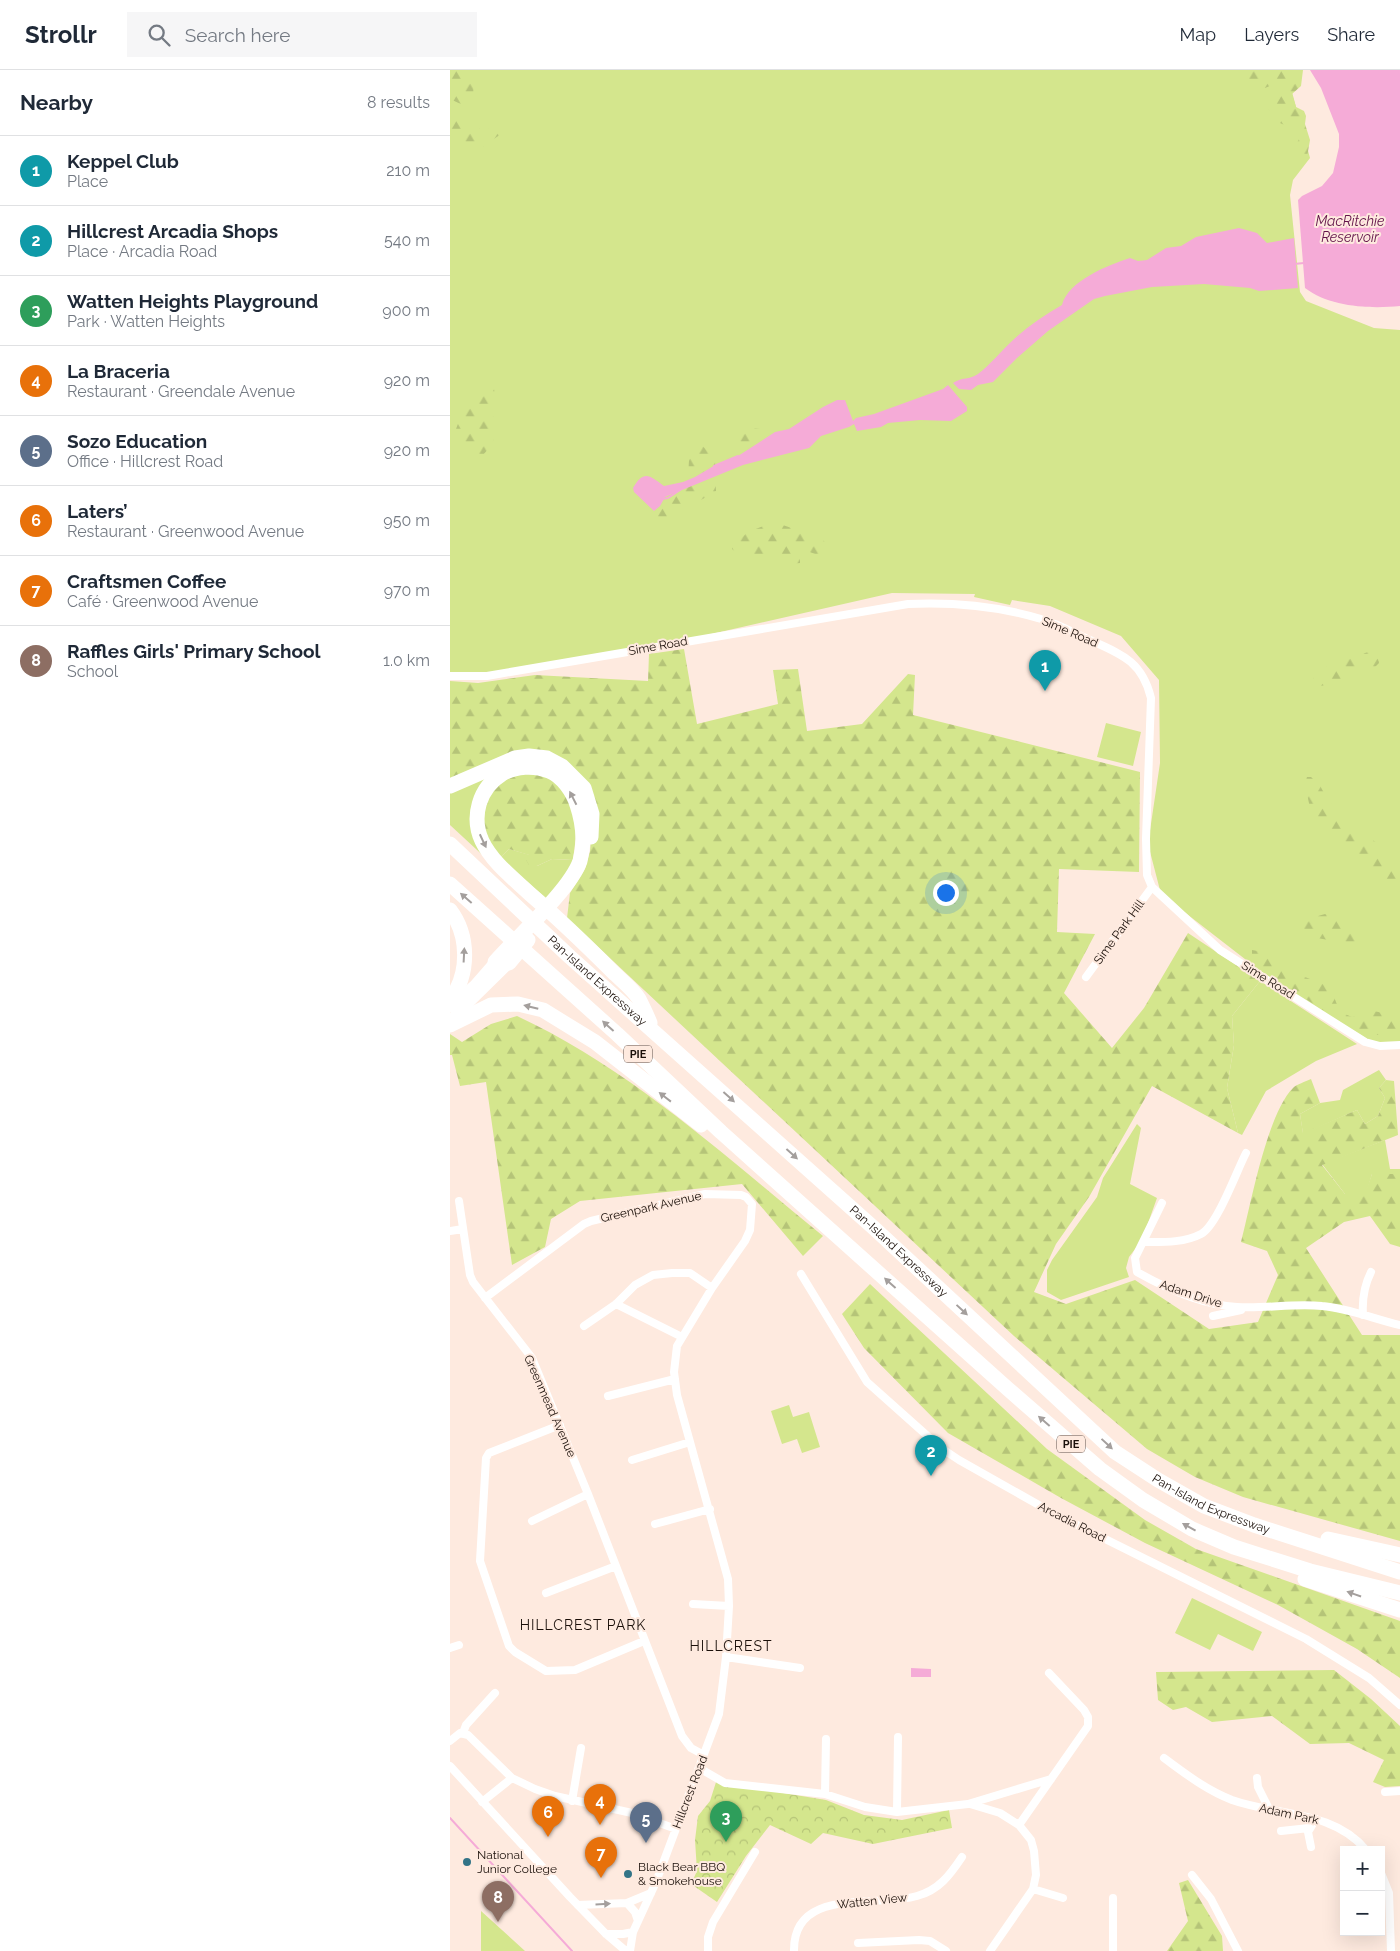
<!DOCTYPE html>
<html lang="en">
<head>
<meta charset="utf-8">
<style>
  :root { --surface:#fff; --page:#f6f6f7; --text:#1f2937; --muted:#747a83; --line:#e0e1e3; --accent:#1a73e8 }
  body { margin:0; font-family:Raleway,sans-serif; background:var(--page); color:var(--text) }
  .controls { position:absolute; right:15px; bottom:15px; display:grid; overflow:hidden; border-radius:0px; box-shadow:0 5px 20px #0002 }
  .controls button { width:45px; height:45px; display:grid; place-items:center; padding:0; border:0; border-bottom:1px solid var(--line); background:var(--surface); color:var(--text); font:25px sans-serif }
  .you { position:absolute; left:495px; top:822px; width:18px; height:18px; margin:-12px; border:4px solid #fff; border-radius:50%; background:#1a73e8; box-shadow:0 0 0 8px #1a73e833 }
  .badge { display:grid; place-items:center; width:32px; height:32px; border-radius:50%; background:var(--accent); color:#fff; font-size:16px; font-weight:700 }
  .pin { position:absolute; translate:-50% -41px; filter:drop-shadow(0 1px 2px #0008) }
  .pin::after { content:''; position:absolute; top:26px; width:18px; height:15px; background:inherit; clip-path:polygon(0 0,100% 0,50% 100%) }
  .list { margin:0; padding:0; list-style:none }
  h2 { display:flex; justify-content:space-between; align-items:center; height:65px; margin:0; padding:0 20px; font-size:21px }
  h2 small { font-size:16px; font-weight:400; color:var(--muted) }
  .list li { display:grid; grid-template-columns:32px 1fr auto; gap:15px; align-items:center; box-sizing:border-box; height:70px; padding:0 20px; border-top:1px solid var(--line) }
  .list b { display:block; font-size:19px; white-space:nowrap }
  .list p { margin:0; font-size:16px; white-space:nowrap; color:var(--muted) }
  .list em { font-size:16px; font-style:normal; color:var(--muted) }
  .icon { flex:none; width:28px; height:28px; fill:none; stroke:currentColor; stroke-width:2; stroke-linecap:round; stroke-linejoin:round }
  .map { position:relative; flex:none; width:950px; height:1881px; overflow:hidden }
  header { display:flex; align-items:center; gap:30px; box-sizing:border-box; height:70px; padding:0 25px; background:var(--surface); border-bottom:1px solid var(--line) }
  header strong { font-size:24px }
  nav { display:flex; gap:28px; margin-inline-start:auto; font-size:18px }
  .search { width:350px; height:45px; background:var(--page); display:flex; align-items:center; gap:12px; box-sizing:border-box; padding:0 18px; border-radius:0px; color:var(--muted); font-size:19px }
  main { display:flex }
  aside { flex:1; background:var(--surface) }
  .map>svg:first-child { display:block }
</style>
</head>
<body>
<header>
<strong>Strollr</strong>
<div class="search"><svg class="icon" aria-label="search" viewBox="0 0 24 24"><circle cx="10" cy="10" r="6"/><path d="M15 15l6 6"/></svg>Search here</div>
<nav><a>Map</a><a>Layers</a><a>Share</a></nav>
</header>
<main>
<aside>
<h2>Nearby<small>8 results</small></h2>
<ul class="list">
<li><span class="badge" style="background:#0f9aa8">1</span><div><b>Keppel Club</b><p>Place</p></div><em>210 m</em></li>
<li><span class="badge" style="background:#0f9aa8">2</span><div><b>Hillcrest Arcadia Shops</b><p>Place · Arcadia Road</p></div><em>540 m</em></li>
<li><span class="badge" style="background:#2e9e5b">3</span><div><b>Watten Heights Playground</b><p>Park · Watten Heights</p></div><em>900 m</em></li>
<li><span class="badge" style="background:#e8710a">4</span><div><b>La Braceria</b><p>Restaurant · Greendale Avenue</p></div><em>920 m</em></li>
<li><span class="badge" style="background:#5c6f8a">5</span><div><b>Sozo Education</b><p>Office · Hillcrest Road</p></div><em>920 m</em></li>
<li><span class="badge" style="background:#e8710a">6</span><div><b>Laters’</b><p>Restaurant · Greenwood Avenue</p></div><em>950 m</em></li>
<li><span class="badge" style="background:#e8710a">7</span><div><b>Craftsmen Coffee</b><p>Café · Greenwood Avenue</p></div><em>970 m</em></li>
<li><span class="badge" style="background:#8d6e63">8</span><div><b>Raffles Girls' Primary School</b><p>School</p></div><em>1.0 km</em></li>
</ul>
</aside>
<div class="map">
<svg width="950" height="1881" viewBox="0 0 950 1881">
  <defs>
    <pattern id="forest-firs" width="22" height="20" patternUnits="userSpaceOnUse" patternTransform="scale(1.25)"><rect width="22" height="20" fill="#d4e68d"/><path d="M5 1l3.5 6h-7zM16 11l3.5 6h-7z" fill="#b5c478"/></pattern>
    <pattern id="park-crowns" width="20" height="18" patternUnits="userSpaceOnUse" patternTransform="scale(1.25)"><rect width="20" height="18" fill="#d4e68d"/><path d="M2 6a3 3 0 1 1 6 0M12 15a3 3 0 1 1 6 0" fill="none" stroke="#b5c478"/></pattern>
  </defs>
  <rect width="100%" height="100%" fill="#feeadf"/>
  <path fill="#d4e68d" d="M0,0H828L842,22L860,88L843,110L840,125L850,222L856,231L924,258L950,260V972L927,975L826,913L711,824L698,774L710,693L709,610L671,566L600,536L562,530L560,535L524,527L525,524L442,523L222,573L27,606L0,604Z
    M656,653L691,662L683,696L647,687Z
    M48,700L40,792L0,755V721Z
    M59,779L80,785L87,796L102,789L123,790L121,800L97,829L50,788Z
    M810,911L907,974L866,991L816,1021L792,1065L788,1063L777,1018L784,975L782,946Z
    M929,1000L936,1010L929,1018L935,1028L928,1046L915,1054L907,1040L853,1064L850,1044L870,1033L890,1030L893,1020Z
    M687,1054L691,1058L680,1114L707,1128L692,1170L679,1187L676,1198L679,1207L611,1230L597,1222V1200L602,1190L647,1127L653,1108Z
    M935,1070L940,1099H950V1104H922L916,1124H895L872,1094Z
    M339,1335L343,1347L359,1342L370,1377L352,1383L347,1369L332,1374L321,1341Z
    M742,1528L812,1562L803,1581L768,1564L760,1580L725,1563Z
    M31,1841L75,1881H31Z"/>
  <path fill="url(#forest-firs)" d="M0,0H22V3L24,5L23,31L15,36L0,29Z
    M782,0H853L851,16L842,24L846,37L854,41L856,46L855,54L860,70L857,87L850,88L842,83L849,69L848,61L830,53L815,35L816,27L826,25V19L822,15L815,18L806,17L799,10H790Z
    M0,34L14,56L36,60L49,54L51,64L31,78L21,79L0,60Z
    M55,302L56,307L43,313L45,325L49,326L50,333L41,341L48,358L41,376L32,386H21L0,370V361L6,359L14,338L26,328L40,310L45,305Z
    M298,358L310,359L314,375L298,382L289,380L286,365L293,359Z
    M244,375H252L265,390L266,421L251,430L241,432L230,437L222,448L213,452L205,447L199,441L206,427L223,412L238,408L239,390Z
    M324,452L359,464L362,472L368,468L374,471L377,475L375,484L371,486C363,483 356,481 349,477L346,479V484L350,487V493L330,495L325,485H290L282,479V476L298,462Z
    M234,579L247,654L328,634L323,600L348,599L357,661L412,654L458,604L465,605L463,645L690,702L689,802L609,799L607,862L645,864L614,923L662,978L694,938L738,863L810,911L782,946L784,975L777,1018L788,1063L702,1016L639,1127L606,1174L584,1222L616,1234L685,1210L759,1259L808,1252L828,1205L817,1181L791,1172C801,1134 817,1044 843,1018C847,1014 855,1012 861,1009L870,1033L850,1044L853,1063L907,1040L915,1054L928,1046L935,1028L929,1018L936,1010L944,1011L948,1065L872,1095L895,1124H915L922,1104H950V1177L940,1174L920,1146L894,1152L856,1178L912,1265H950V1471L793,1427L745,1407L697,1379L564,1266L117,848L120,823L135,799L140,781L143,751L93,691L0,718V611L28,613L85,605L198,611L199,584Z
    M922,581L928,587L929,593L925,597C919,598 913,598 909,600C898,604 874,620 864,615L863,606C874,598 891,586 905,589L915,583Z
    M74,702L103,708L120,730L127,758L123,790L102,789L87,796L79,795L76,790L79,785L59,779L50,788L41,774L32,755L36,734L50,712Z
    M857,707H861L869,714L878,730L908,761L929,774L934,787L950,790V823L930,812L920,801L914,799L906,788L900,786C899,777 880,764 871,761C870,753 865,751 862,743C859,735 854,714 857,707Z
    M875,844L902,851L906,860L905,873L899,875C884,866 867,874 854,860V846L861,848Z
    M802,880L813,882L825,895L880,917L890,942L902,947L923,941L950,946V963L928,965L898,956L837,917L824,912L802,888Z
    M67,946C181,999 276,1087 373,1166L353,1186L292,1114L130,1131L101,1149L95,1177L62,1195L36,1012L10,1016L2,985H0V964L12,972L41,954Z
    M420,1214L597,1379L695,1450L746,1479L950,1551V1608L907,1579L828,1535L695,1473L611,1428L498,1363L414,1278L392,1244Z
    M884,1600L921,1629L950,1656V1716L935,1717L923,1712L934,1690L899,1673L860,1674L822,1646L762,1652L736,1637L723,1640L708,1630L706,1602Z
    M738,1810L772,1866L773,1881H717L738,1851L729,1813Z"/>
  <path fill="url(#park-crowns)" d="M267,1709L285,1715L376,1730L414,1745L452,1750L499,1740L502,1758L423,1774L373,1763L361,1774L320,1755L296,1786L267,1832L241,1814L247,1801L245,1770L248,1746L260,1731Z"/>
  <path fill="#f5abd7" d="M860,0H950V236C919,239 880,237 855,218L848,130L852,126L872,116L883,103L889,77V64L871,18Z
    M789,158L807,163L817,173L844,168L848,218L809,221L800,218L754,214L702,217L655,226L644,229L598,261L567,288L543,312L528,315L521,320L509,319L503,313C511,307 520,310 528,304C541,294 550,282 562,271C577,257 594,245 612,235C618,211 658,195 680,188L688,191L697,190L716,178L731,176L746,167Z
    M498,315L517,337V341L501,351L470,350L438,353L431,357L407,361L404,354L399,357L371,366L359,378L293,395L215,427L210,436L204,441L184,422L183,418C194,399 200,406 214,416L233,412L245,407L267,394L288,386L325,362L339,359L373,337L387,330H395L403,351L406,348L424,344L493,319Z
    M461,1598L481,1599V1607H461Z"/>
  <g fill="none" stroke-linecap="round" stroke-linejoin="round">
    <path stroke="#f5abd7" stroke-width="2" d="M844,194L854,193
      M264,396L288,386L290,390H292
      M212,429L218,428L230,420
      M0,1748L122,1881"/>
    <path stroke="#fff" stroke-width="8" d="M0,606H37L458,534C503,532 548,536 591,549C609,554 624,563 640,570C671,584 692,591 701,628L696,769L697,805L702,817L770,880L915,972L930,976L950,975
      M636,907L702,817
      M9,1131L20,1205L23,1212L82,1288L138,1424L232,1666L241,1678L254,1685
      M712,1133L685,1188L687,1202C717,1219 752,1235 787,1237C816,1239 843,1233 872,1236C898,1238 924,1249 950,1255
      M0,1161L13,1159
      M694,1172C712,1172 734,1173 751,1164C767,1156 787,1100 796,1083
      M351,1204L417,1312L491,1378L509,1390L603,1443L856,1569L919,1608L950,1635
      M35,1228L134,1154L141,1151L255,1124L291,1125L296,1127L302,1134L300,1160L295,1171L262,1218L227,1276L224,1302L227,1325L278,1509L279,1536L276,1587L269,1644L206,1812L183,1862L180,1881
      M166,1234L232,1267
      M913,1245C912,1230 914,1216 921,1202
      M763,1246L791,1240
      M134,1256L166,1234L185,1215L203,1205L222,1203H240L262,1218
      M158,1326L225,1309
      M110,1355L39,1383L36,1388L30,1491L59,1576L65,1582L96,1601L125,1600L194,1571
      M182,1390L240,1372
      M82,1451L138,1424
      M205,1454L260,1439
      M96,1523L166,1496
      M243,1534L279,1536
      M0,1578L9,1575
      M276,1587L350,1598
      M13,1663L16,1655L45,1623
      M0,1671L10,1663L18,1665L62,1708L85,1719L105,1726L182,1743L226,1759
      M714,1688C736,1704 756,1720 782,1730C827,1746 883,1740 916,1780
      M0,1696L120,1827L156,1864L176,1881
      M249,1698L275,1713L375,1724L415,1737L447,1742L518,1734L601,1709
      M807,1708L808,1717L819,1739
      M935,1722L950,1721
      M375,1724L376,1669
      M122,1731L131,1678
      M32,1732L62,1708
      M520,1734L550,1743L569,1755L581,1770L584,1781L586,1805L583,1819L540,1881
      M447,1742L448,1667
      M569,1755L638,1656V1647L634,1640L599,1603
      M831,1761L859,1758
      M861,1777L858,1762L866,1749
      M931,1803L939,1823L941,1881
      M742,1805L761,1829L788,1881
      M583,1819L613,1828
      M663,1828V1881
      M177,1833L185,1842L188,1851
      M128,1835L177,1833L201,1823
      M156,1864H173L183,1862
      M408,1873L469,1870L480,1871L496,1881
      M258,1881V1867L263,1852L305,1782
      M344,1881C343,1816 427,1838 467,1826C489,1820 500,1805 512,1787"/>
    <path stroke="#fff" stroke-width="11" d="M0,937L24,916L45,892L54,891L59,893L0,951"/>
    <g stroke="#fff" stroke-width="15">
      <path d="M0,716L65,688L79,686L97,688L112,696L134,718L142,744L141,767"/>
      <path id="s1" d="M0,774L120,887L425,1159L665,1382L708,1410L754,1436L804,1455L950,1502"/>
      <path d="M0,814L167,964L271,1062L558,1319L650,1399L693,1430L742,1459L784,1477L860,1501L950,1523"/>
      <path d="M0,840C19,865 20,904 0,930"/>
      <path d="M45,892C67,867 120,820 130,791C135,773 133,753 127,735C123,722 112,706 99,701C84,695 66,696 52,704C29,718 21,747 32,771C42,792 63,808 80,824C109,849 136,875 163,902C171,910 183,919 189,929C193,937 197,945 200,953"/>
      <path d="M59,893L78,870"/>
      <path d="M0,955L41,935L68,934L93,940L145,972L251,1055"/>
      <path d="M878,1469L950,1485"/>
      <path d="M855,1509L950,1540"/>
    </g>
  </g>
  <defs><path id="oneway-solid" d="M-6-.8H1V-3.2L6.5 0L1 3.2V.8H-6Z" transform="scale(1.25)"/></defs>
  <g fill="#a49f9d">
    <use href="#oneway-solid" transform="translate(123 728) rotate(-117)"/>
    <use href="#oneway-solid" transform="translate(33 771) rotate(65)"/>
    <use href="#oneway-solid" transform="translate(16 828) rotate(-139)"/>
    <use href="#oneway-solid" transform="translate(14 885) rotate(-87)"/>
    <use href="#oneway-solid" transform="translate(81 937) rotate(-166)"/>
    <use href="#oneway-solid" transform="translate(158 956) rotate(-138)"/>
    <use href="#oneway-solid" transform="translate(215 1027) rotate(-142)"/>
    <use href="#oneway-solid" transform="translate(279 1027) rotate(42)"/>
    <use href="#oneway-solid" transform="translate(342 1084) rotate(42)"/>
    <use href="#oneway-solid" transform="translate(440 1213) rotate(-138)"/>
    <use href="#oneway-solid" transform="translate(512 1240) rotate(43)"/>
    <use href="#oneway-solid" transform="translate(594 1351) rotate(-139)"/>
    <use href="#oneway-solid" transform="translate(657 1374) rotate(43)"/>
    <use href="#oneway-solid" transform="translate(739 1457) rotate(-151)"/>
    <use href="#oneway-solid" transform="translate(904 1524) rotate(-161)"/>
    <use href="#oneway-solid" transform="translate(153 1834) rotate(-3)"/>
  </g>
  <g fill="#337487" stroke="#feeadf" stroke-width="2">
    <circle cx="17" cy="1792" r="5"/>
    <circle cx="178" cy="1804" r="5"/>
  </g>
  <g text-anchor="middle" stroke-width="4" stroke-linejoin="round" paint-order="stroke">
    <g fill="#feeadf" stroke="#5f514a" stroke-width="1">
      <rect x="174" y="975.5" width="28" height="17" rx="4"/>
      <rect x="607" y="1365.5" width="28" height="17" rx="4"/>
    </g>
    <g font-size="11" font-weight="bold" fill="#1b100a">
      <text x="188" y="988">PIE</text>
      <text x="621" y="1378">PIE</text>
    </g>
    <g font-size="12" fill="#1b100a" stroke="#feeadf">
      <text transform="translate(620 562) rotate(23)" y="4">Sime Road</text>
      <text transform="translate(208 576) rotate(-10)" y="4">Sime Road</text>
      <text transform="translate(669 862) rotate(-54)" y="4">Sime Park Hill</text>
      <text dy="4" stroke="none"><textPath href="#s1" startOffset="201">Pan-Island Expressway</textPath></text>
      <text transform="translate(818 910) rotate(32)" y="4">Sime Road</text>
      <text transform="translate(201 1137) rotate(-13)" y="4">Greenpark Avenue</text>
      <text dy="4" stroke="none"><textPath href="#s1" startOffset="606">Pan-Island Expressway</textPath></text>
      <text transform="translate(741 1224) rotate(18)" y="4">Adam Drive</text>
      <text transform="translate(100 1336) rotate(66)" y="4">Greenmead Avenue</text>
      <text dy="4" stroke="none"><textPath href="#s1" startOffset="1011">Pan-Island Expressway</textPath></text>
      <text transform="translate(622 1452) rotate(27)" y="4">Arcadia Road</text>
      <text transform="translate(240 1722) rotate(-69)" y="4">Hillcrest Road</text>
      <text transform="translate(839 1744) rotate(12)" y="4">Adam Park</text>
      <text transform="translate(422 1831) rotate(-6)" y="4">Watten View</text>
    </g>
    <g font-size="12" fill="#1b100a" stroke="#feeadf" text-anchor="start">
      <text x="27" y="1789">National<tspan x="27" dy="14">Junior College</tspan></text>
      <text x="188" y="1801">Black Bear BBQ<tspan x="188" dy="14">&amp; Smokehouse</tspan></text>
    </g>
    <g font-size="14" font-style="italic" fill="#621349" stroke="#feeadf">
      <text x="900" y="156">MacRitchie<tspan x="900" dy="16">Reservoir</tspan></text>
    </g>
    <g font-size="14" letter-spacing="1" fill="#1b100a" stroke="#feeadf">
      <text x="133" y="1560">HILLCREST PARK</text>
      <text x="281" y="1581">HILLCREST</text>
    </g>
  </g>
</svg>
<div class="controls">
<button>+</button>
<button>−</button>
</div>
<div class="you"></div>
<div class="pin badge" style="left:595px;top:621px;background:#0f9aa8">1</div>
<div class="pin badge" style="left:481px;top:1406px;background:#0f9aa8">2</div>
<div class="pin badge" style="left:276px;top:1772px;background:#2e9e5b">3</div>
<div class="pin badge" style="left:150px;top:1755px;background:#e8710a">4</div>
<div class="pin badge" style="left:196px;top:1773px;background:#5c6f8a">5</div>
<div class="pin badge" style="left:98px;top:1767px;background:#e8710a">6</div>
<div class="pin badge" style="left:151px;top:1808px;background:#e8710a">7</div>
<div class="pin badge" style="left:48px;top:1852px;background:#8d6e63">8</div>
</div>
</main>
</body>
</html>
